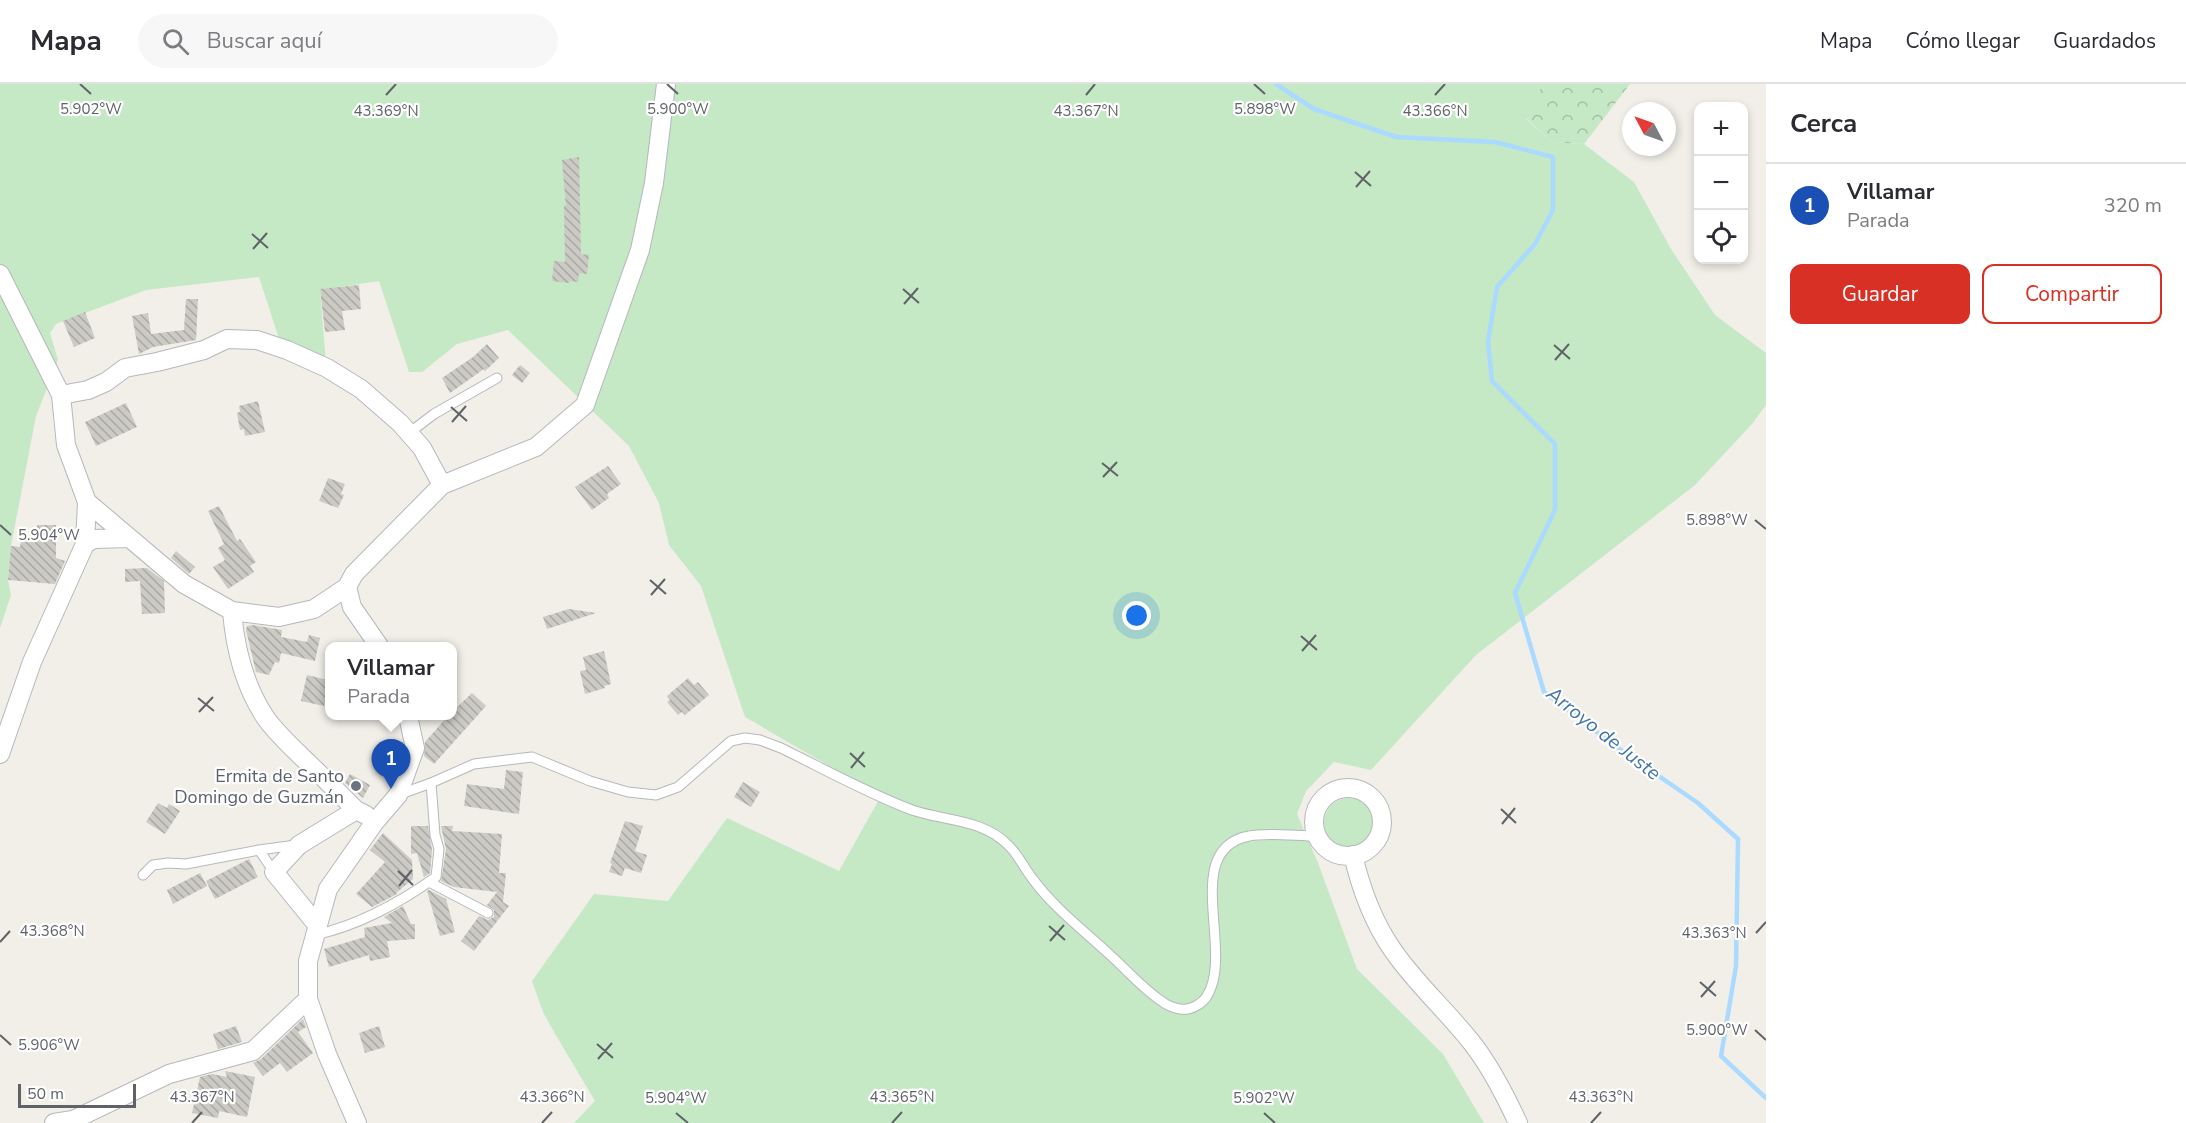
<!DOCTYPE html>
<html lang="es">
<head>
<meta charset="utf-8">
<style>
  :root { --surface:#fff; --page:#f7f7f7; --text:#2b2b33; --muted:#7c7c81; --line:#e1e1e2; --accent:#d93025 }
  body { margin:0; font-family:"Nunito Sans",sans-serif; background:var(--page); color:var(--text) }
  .controls { position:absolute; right:18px; top:18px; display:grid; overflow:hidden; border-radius:12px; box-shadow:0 3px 9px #0003 }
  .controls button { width:54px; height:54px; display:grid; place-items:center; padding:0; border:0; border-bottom:2px solid var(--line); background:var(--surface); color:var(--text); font:30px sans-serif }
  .compass { position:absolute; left:1622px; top:18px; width:54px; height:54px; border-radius:50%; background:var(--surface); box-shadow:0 3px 9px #0003; rotate:311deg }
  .scale { position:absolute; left:18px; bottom:15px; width:118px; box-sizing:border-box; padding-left:6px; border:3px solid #5f6368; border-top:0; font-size:16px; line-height:21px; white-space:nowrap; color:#5f6368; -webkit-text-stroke:4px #fff; paint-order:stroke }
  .you { position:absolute; left:1137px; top:532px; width:21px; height:21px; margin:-15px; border:4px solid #fff; border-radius:50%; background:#1a73e8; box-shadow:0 0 0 9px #1a73e833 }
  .badge { display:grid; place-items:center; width:39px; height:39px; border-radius:50%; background:var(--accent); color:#fff; font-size:20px; font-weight:700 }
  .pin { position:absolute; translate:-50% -50px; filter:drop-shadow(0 2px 3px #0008) }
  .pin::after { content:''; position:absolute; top:32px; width:21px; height:18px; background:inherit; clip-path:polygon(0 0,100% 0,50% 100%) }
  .popup { position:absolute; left:325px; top:558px; width:132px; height:78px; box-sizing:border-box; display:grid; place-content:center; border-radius:12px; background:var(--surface); filter:drop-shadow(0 2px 4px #0005); font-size:20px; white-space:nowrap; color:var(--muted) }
  .popup b { font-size:22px; color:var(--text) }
  .popup::after { content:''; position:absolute; left:50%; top:100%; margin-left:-12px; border:12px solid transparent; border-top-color:var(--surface) }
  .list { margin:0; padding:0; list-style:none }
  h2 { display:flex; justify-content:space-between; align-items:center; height:78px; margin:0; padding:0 24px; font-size:26px }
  h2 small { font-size:20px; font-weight:400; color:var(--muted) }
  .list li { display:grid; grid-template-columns:39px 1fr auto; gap:18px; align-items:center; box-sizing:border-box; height:84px; padding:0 24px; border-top:2px solid var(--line) }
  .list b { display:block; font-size:22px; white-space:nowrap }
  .list p { margin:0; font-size:20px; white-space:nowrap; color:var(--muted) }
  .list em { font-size:20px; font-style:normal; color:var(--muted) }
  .actions { display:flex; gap:12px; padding:18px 24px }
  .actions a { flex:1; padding:14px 0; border:2px solid var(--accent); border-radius:12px; text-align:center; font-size:21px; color:var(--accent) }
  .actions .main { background:var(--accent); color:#fff }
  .icon { flex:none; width:33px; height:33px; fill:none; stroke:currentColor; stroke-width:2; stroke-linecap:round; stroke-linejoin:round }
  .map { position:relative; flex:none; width:1766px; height:1039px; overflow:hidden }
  header { display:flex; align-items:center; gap:36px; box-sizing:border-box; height:84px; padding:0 30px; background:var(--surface); border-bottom:2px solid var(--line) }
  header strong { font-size:28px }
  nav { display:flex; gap:33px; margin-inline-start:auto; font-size:21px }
  .search { width:420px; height:54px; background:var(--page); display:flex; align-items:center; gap:15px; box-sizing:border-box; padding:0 21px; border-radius:33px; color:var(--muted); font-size:22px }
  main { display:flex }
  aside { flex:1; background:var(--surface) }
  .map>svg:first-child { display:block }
</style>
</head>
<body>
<header>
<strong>Mapa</strong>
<div class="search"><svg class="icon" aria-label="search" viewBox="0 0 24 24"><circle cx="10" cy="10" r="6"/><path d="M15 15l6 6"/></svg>Buscar aquí</div>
<nav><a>Mapa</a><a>Cómo llegar</a><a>Guardados</a></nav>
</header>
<main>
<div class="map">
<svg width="1766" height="1039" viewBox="0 0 1766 1039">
  <defs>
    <pattern id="forest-crowns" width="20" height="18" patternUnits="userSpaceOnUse" patternTransform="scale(1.5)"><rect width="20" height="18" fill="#c5e8c5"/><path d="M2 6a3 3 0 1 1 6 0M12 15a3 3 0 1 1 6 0" fill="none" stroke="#a3c0a4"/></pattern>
    <pattern id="building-back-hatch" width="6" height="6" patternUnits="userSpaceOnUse" patternTransform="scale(1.5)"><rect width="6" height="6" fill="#cccac5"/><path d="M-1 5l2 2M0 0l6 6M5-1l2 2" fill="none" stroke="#a9a8a4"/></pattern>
  </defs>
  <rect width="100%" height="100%" fill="#f1efe8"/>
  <path fill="#c5e8c5" d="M0,0H1543L1526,35L1552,58L1584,60L1634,98L1671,165L1715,231L1766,269V321L1752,340L1695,401L1476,571L1371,686L1334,678L1306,707L1297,730L1318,779L1357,885L1443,970L1484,1039H574L595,1017L554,948L543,928L532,897L594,810L668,817L727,734L839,787L881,712L745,633L701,502L669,461L659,419L629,362L508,246L457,260L422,288H409L379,197L320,206L326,279L280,258L259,193L146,206L56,240L50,249L58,276L36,332L11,462L8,496L11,511L0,544Z
    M1324 739a25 25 0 1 1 50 0a25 25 0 1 1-50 0Z"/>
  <path fill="url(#forest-crowns)" d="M1543,0H1630L1584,60L1552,58L1526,34Z"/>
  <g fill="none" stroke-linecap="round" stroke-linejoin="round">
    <path stroke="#aadaff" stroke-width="4.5" d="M1276,0L1314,25L1396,53L1495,58L1553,73V126L1535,160L1497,203L1488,258L1492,297L1555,360V426L1515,509L1544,608L1618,664L1698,719L1738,755L1736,882L1721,972L1766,1014"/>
  </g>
  <path fill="url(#building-back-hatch)" d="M579,73L581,170L589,171L587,190L579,189L578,198L569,197V199L552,197L554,177L565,178L564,122H566L562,76Z
    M359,201L361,225L342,227L345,246L325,248L320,205Z
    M186,215H198L196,256L153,263L139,270L132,232L148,229L151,250L184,246Z
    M85,228L95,254L74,263L63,237Z
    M487,260L499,274L485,287L484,285L450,309L442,294L473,273Z
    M520,281L530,289L522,299L512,291Z
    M258,317L265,348L245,352L244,345L240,346L237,329L240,328L239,322Z
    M126,319L137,343L96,362L85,338Z
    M608,382L621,400L607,410L609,414L592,426L575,403Z
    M328,394L345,400L341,410L344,411L338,424L319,417Z
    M219,422L237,457L240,455L256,478L250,482L254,488L228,505L213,483L225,476L218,464L224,460L208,427Z
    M37,441H56V474L65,477L55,500L8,496L11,462L20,463L21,456L37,458Z
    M176,467L195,483L189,490L171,474Z
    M147,484L164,497L165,529L142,530L140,497L125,498V485Z
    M569,525L596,529L547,545L543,533Z
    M253,541L282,546L281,553L307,558L309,551L320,554L315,577L281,569L279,579L275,578L269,591L256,588L246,546L247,542Z
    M604,567L611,600L604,602L605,604L585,610L580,587L586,586L583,573Z
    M307,591L328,596V606L324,622L301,617Z
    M688,594L694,601L698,598L709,611L685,631L682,628L678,631L667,618L670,616L667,612Z
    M472,609L486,622L434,680L424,672L425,658L448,632H453V627Z
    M506,686L523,688L519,730L464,722L467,700L504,705Z
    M350,690L370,701L363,714L345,699Z
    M743,698L760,708L751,723L734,713Z
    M158,719L167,724L169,720L180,727L165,750L146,738Z
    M625,737L643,742L635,767L647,771L641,789L625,784L622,792L609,788L612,780L610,779Z
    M411,742H428L432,766L430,789L424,793L417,769L411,770Z
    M441,742H453L452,747L502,750L499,789H506L503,818L509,822L474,867L461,857L479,832L488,836L494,833V826L487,821L497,808L454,803L441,797L446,765Z
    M383,749L412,776L413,795L396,809L397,810L372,823L356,810L385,778L370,766Z
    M249,775L258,793L215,815L206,797Z
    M200,789L207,802L173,820L167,806Z
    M429,806L446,815L455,848L440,852L427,807Z
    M403,822L411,840H415V855L387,857L390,873L370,877L369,871L329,883L324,865L365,853L364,844L392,839L384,833Z
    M303,935L306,943L298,948L313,969L287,988L280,979L263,992L253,979L261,975Z
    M236,942L242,958L218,965L213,950Z
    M379,942L385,963L365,969L359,949Z
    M225,987L255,993L247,1033L219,1027L218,1034L192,1029L200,993L212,990L227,993Z"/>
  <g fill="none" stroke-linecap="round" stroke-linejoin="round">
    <defs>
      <path id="lane" d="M409,349L434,330L497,294
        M398,711L431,699L474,680L532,673L590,697L628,708L656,711L678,703L731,657L745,654L760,656L781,664C824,685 867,709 912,726C944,737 983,735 1008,761C1018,770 1024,784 1032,794C1053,823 1083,846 1109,870C1126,885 1141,903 1160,916C1165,920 1173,924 1180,925C1190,927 1202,920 1207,912C1235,868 1180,765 1249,752C1267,748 1297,752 1317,752
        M274,788L259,766L296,761
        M143,791L153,781L168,779L186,780L259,766
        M429,798L488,829
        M315,851C360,841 399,819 436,793L439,765L435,751L431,699"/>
      <path id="street" d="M0,190L61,311L66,361L87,418L85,460L32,578L0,670
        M61,311L88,306L106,298L125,284L157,278L204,266L227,255L257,256L287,266L327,284L361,305L400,339L422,364L442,401
        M87,418L184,500L232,527L279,533L314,525L347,503
        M85,460L94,455L129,454
        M232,527C235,564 244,601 265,633C276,649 292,663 306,677C323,693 339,709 356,726
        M379,562L352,523L347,503L354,490L442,401L536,363L585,321L640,166L654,99L666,0
        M1314 738a34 34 0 1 1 68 0a34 34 0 1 1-68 0Z
        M1353,771C1361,805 1372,836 1392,865C1415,899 1447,927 1472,959C1491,983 1505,1011 1518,1039
        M318,842L274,788L299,761L356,726L366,731
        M54,1039L73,1036L169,990L253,967L308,915
        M357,1039L327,970L308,915V877L328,805L374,739L398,711L415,664L408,632"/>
    </defs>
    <use href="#lane" stroke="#b5b8bc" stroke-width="11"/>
    <use href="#street" stroke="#b5b8bc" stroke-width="20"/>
    <use href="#lane" stroke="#fff" stroke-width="9"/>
    <use href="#street" stroke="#fff" stroke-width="18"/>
  </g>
  <path fill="none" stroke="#5f6368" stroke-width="2" d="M80,0L91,10M667,0L678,10M1254,0L1265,10M386,11L396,0M1086,11L1095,0M1435,11L1445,0M1355,88L1371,102M1356,103L1370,87M252,150L268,164M253,165L267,149M903,205L919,219M904,220L918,204M1554,261L1570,275M1555,276L1569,260M451,323L467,337M452,338L466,322M1102,379L1118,392M1103,393L1117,378M1755,436L1766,445M0,441L11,451M650,496L666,510M651,511L665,495M1301,552L1317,566M1302,567L1316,551M198,614L214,627M199,628L213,613M850,669L865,683M851,684L864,668M1501,725L1516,739M1502,740L1515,724M398,787L413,801M399,802L412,786M1049,842L1065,856M1756,849L1766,838M1050,857L1064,841M0,858L10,847M1700,898L1716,912M1701,913L1715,897M1755,946L1766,956M0,951L11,961M597,960L613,974M598,975L612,959M676,1029L688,1039M1264,1029L1275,1039M192,1039L202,1028M542,1039L552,1028M892,1039L902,1028M1591,1039L1601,1028"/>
  <circle fill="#6b7280" stroke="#fff" stroke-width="2" cx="356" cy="702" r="6"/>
  <g text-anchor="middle" stroke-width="4.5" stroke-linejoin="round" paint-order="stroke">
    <g font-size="18" fill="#5b616d" stroke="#fff" text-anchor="end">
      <text x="344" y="698">Ermita de Santo<tspan x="344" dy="21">Domingo de Guzmán</tspan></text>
    </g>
    <g font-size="20" font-style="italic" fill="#4174aa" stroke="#fff">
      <text transform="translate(1604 649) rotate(38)" y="7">Arroyo de Juste</text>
    </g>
  </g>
  <g font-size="15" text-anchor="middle" fill="#5f6368" stroke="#fff" stroke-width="4.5" stroke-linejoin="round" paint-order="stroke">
    <text x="91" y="30">5.902°W</text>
    <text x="678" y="30">5.900°W</text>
    <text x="1265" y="30">5.898°W</text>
    <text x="386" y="32">43.369°N</text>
    <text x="1086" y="32">43.367°N</text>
    <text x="1435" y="32">43.366°N</text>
    <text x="1717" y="441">5.898°W</text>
    <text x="49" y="456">5.904°W</text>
    <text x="52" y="852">43.368°N</text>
    <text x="1714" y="854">43.363°N</text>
    <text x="1717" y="951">5.900°W</text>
    <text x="49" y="966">5.906°W</text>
    <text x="202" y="1018">43.367°N</text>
    <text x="552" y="1018">43.366°N</text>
    <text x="902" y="1018">43.365°N</text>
    <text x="1601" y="1018">43.363°N</text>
    <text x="676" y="1019">5.904°W</text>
    <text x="1264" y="1019">5.902°W</text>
  </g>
</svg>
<div class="controls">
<button>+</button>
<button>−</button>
<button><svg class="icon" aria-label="locate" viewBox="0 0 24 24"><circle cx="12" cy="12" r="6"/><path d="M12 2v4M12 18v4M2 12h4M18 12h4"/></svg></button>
</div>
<svg class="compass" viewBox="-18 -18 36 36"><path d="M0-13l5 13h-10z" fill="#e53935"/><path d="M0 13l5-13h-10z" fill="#7c7c81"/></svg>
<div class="scale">50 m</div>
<div class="you"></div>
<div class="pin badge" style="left:391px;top:705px;background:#1a4fb4">1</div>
<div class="popup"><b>Villamar</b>Parada</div>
</div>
<aside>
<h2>Cerca<small></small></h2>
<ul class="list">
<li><span class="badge" style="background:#1a4fb4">1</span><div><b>Villamar</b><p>Parada</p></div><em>320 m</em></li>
</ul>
<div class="actions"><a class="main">Guardar</a><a>Compartir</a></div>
</aside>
</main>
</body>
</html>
